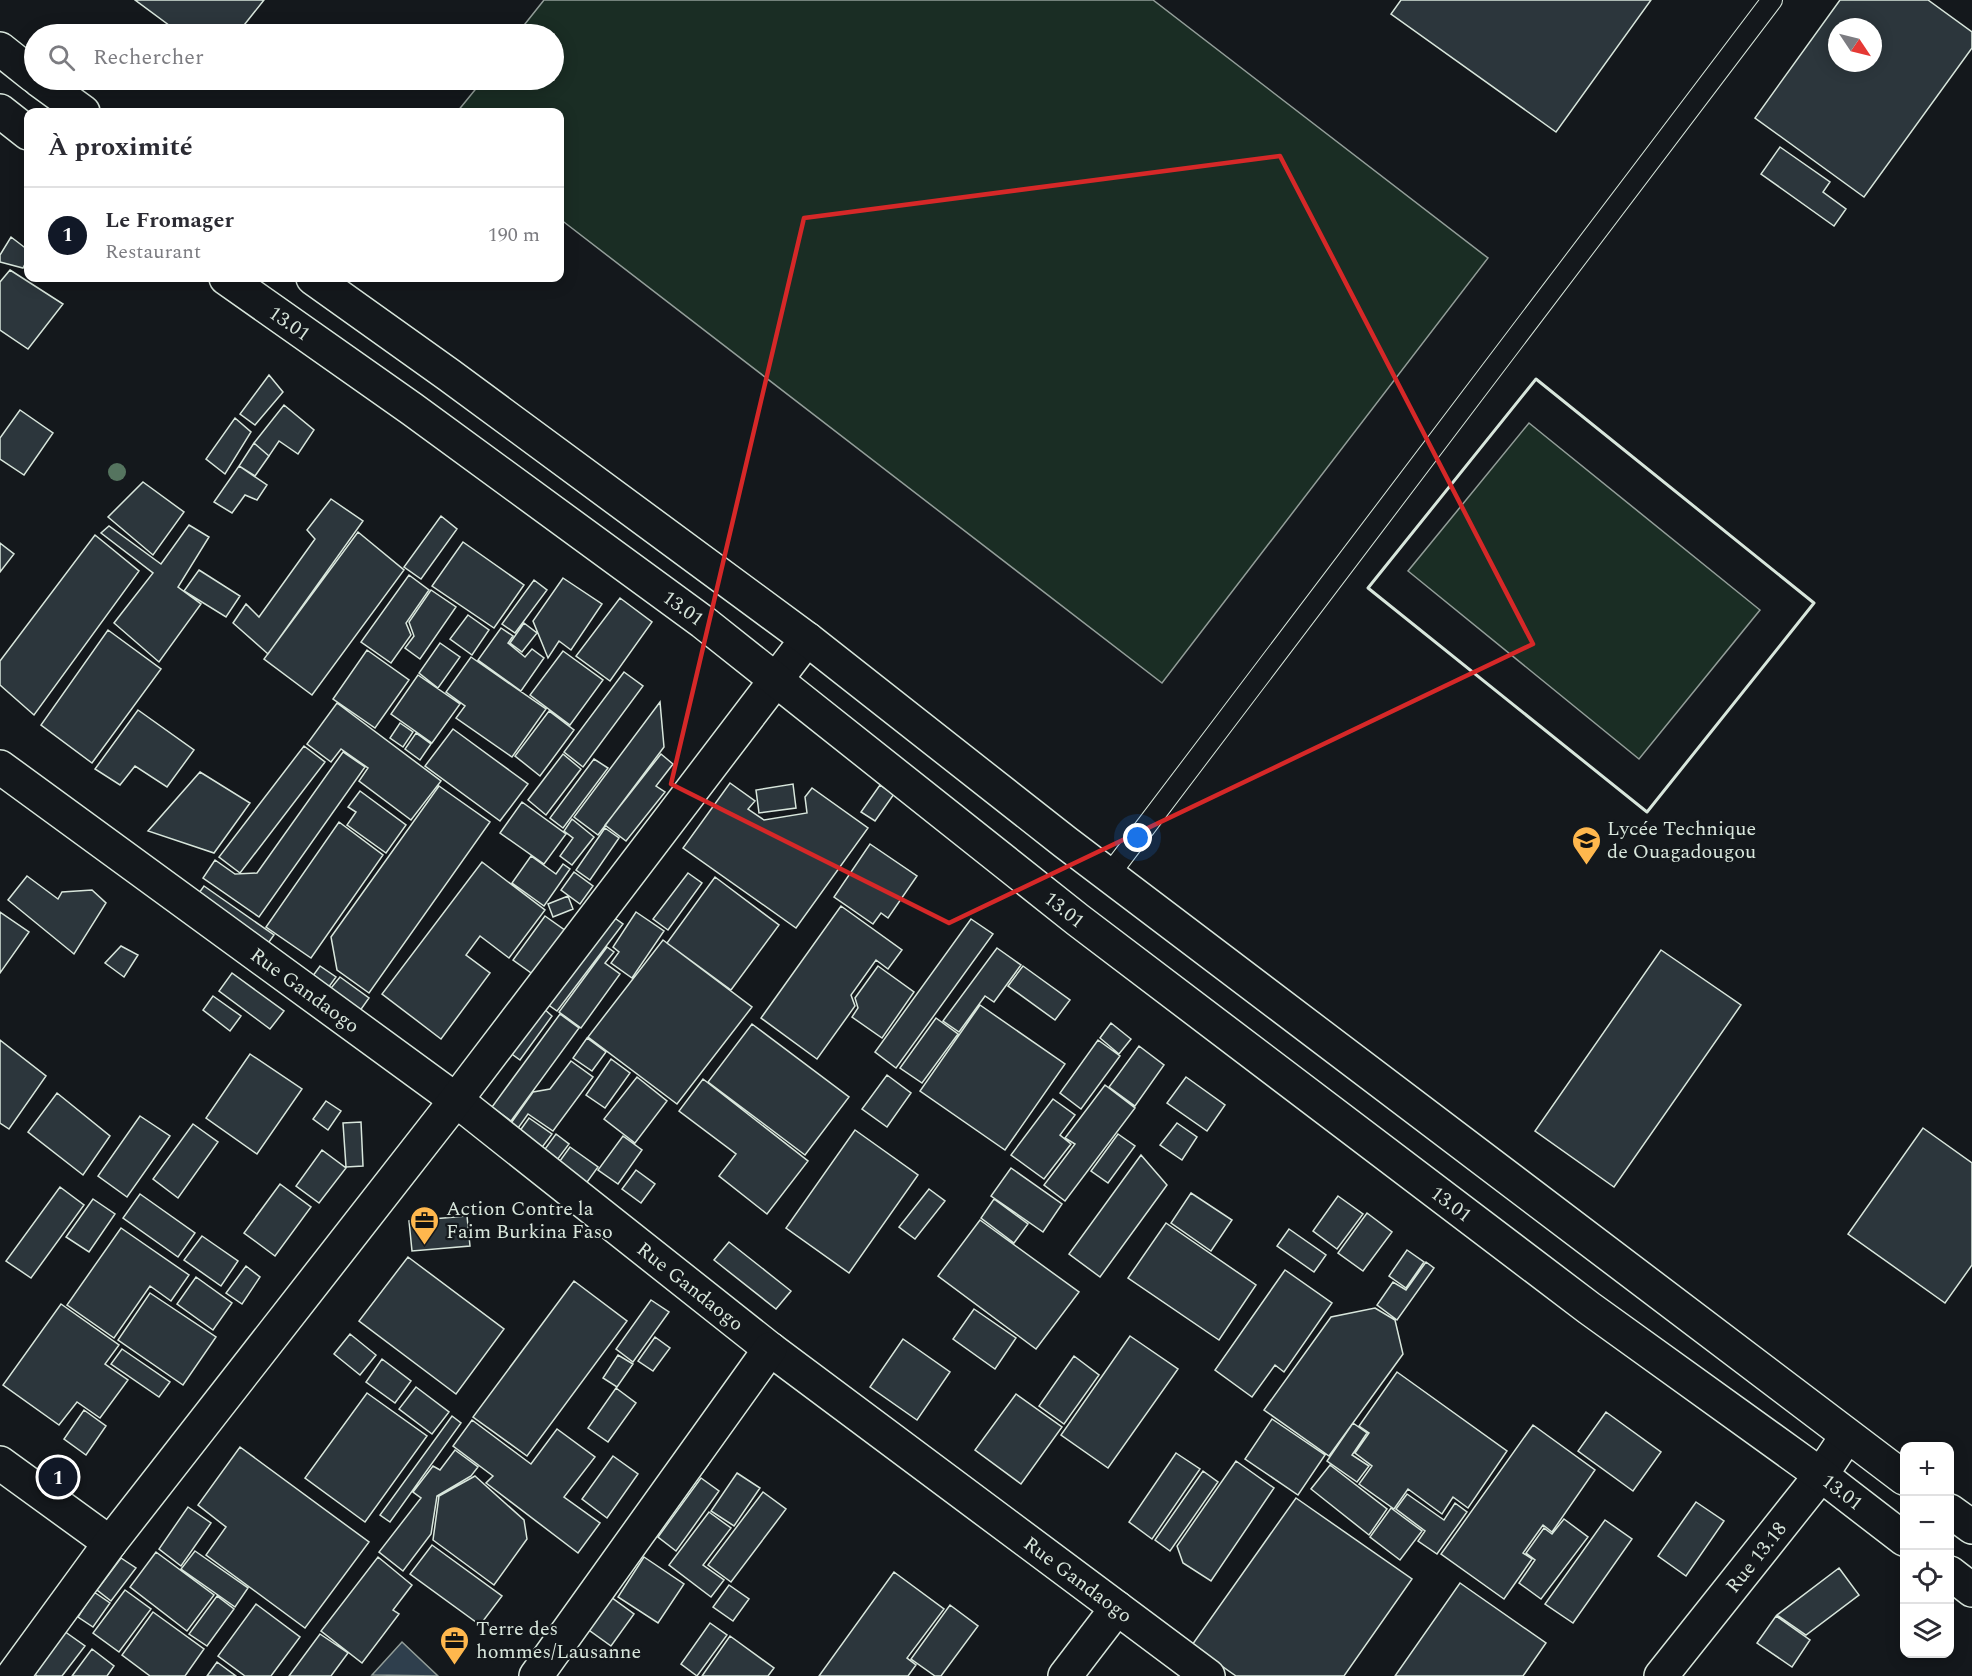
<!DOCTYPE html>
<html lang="fr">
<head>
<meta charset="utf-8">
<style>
  :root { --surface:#fff; --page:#f7f7f7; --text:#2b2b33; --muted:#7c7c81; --line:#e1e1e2; --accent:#111827 }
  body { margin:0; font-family:Spectral,serif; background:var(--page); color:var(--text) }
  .controls { position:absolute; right:18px; bottom:18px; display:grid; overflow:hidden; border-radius:12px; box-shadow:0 3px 15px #0003 }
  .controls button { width:54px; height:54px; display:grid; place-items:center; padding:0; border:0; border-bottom:2px solid var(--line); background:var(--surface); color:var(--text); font:30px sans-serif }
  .compass { position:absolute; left:1828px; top:18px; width:54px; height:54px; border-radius:50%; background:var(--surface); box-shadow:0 3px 15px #0003; rotate:125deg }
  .you { position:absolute; left:1138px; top:838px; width:21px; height:21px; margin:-15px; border:4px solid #fff; border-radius:50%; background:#1a73e8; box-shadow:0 0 0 9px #1a73e833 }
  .badge { display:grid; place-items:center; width:39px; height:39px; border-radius:50%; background:var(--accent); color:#fff; font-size:20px; font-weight:700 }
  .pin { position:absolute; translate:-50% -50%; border:3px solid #fff; box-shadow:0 2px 6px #0006 }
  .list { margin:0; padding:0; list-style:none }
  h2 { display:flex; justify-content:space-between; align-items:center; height:78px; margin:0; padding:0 24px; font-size:26px }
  h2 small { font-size:20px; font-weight:400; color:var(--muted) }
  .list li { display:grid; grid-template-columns:39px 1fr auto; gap:18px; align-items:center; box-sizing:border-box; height:96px; padding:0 24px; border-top:2px solid var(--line) }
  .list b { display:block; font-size:22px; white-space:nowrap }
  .list p { margin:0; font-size:20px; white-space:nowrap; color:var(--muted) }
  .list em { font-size:20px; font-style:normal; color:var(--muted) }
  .icon { flex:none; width:33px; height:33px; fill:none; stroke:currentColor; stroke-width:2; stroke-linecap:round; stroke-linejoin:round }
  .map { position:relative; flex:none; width:1972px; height:1676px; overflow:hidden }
  .search { position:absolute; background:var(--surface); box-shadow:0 3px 15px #0003; left:24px; top:24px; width:540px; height:66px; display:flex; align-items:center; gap:15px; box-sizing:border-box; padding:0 21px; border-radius:33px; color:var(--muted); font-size:22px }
  .panel { position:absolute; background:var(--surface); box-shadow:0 3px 15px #0003; left:24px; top:108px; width:540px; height:174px; border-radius:12px }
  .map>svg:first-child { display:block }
</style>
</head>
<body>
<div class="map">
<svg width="1972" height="1676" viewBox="0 0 1972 1676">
  <rect width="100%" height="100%" fill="#14181c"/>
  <path fill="#1a2d24" stroke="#939e99" stroke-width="1.5" d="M544,0H1153L1488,258L1162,683L560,219V112H457L483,80H554V34H517Z
    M1529,423L1760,610L1639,759L1408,571Z"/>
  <path fill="#2f3f4d" stroke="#939e99" stroke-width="1.5" d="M402,1642L438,1676L372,1675Z"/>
  <path fill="#2c363c" stroke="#d8e6dc" stroke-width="1.5" fill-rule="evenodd" d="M135,0H264L237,34H181Z
    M1401,0H1651L1556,132L1391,14Z
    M1840,0H1928L1972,32V48L1864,197L1755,118ZM1837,27H1873V63H1837Z
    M1780,147L1830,182L1823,192L1846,209L1834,226L1761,174Z
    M11,237L28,250V258L23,268L0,262V255Z
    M10,270L63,304L28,349L0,330V282Z
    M269,375L283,392L255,425L240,414Z
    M284,405L314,430L298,454L279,441L269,456L254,443Z
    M20,410L53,433L24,475L0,459V438Z
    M235,418L251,432L225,474L206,459Z
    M254,443L269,456L255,476L239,466Z
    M239,466L267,485L257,500L245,495L232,513L214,502Z
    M143,482L184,512L153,555L108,517Z
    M331,499L363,521L268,654L233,623L246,604L259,617L315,539L307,530Z
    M441,516L457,529L421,579L404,567Z
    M189,525L209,537L178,587L201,604L159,662L114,623L153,573L101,533L109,526L161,564Z
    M358,532L404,570L312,695L264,659Z
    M95,535L139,571L34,715L0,685V661Z
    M463,542L524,585L494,628L432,586Z
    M0,543L14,554L0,572Z
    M199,570L240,596L226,617L184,591Z
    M409,575L429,590L406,623L411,635L391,663L361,642Z
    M563,578L602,604L571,650L559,641L548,658L533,621Z
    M534,580L547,590L515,633L502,624Z
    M431,590L456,607L420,659L405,648L414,636L409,622Z
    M620,598L652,622L610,681L576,656Z
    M468,615L489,630L472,655L450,639Z
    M524,623L537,633L522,652L510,643Z
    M501,628L513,636L508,643L525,657L532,649L544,658L521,691L478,660Z
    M108,630L161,669L92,763L41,725Z
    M440,643L460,657L438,688L419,673Z
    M367,650L409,680L375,728L333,699Z
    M563,651L603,680L570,725L530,695Z
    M471,657L546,709L512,757L456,718L465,706L446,692Z
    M624,672L643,686L583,767L564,752Z
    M418,675L460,704L432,743L391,714Z
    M660,702L664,747L598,835L574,817Z
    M337,703L441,781L411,820L359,781L368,768L341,749L331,762L307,744Z
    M138,710L194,750L167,787L135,766L120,785L95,769Z
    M549,711L574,730L540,776L515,756Z
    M400,723L413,732L403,747L390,738Z
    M453,729L528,784L500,821L425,766Z
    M416,733L431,744L420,760L405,749Z
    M304,746L325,762L240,873L219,857Z
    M343,752L365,767L259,917L203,878L215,860L235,874L257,873Z
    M563,754L581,769L546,815L528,800Z
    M661,754L673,764L656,786L665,792L626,841L605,825Z
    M594,759L608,768L563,828L550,818Z
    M200,772L250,803L214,853L148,831Z
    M730,783L755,801L748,809L764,820L807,813L805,797L812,788L868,828L796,928L683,848Z
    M793,784L796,808L759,813L756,790Z
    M880,785L894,794L875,821L861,812Z
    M439,786L490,822L369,993L337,970L331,937Z
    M360,791L406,825L386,853L347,825L356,812L348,807Z
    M522,802L566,834L544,864L500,833Z
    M572,819L594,837L572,865L560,856L573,838L564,831Z
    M339,822L383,855L311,958L266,927Z
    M605,828L619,838L590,880L576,870Z
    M870,844L917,876L888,918L881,913L873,924L834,897Z
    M531,856L556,874L563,864L570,869L544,906L512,883Z
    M482,862L545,910L509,958L480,936L466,955L490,973L441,1039L382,994Z
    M574,872L593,886L580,904L561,890Z
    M688,873L702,883L668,930L653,919Z
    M27,876L58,899L62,892L92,890L106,903L74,954L8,900Z
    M715,877L779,925L731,990L667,943Z
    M204,886L274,935L264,949L194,900Z
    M568,896L573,909L553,917L548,904Z
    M841,906L902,950L888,969L876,960L851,995L855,1006L817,1059L761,1018Z
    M0,912L29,932L0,973Z
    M636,912L664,931L632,978L611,963L619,952L613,947Z
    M609,914L623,924L557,1011L543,1001Z
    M545,916L566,931L534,975L513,960Z
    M971,919L993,934L896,1068L875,1052Z
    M663,940L752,1007L677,1104L588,1037Z
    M121,946L138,955L124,977L105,963Z
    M607,947L614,952L605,963L620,974L581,1028L559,1012Z
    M997,948L1021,965L994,1002L985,996L959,1032L943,1021Z
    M1661,950L1741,1005L1614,1187L1535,1131Z
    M320,966L336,977L323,995L307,984Z
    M878,966L914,992L882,1038L852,1017L858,1008L855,998Z
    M1023,966L1070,1000L1055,1020L1008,986Z
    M232,973L284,1011L270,1029L219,991Z
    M340,977L369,998L357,1015L327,993Z
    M213,996L241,1016L230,1031L203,1010Z
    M980,1005L1065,1064L1005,1150L920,1091Z
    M542,1007L552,1016L520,1060L509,1052Z
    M560,1014L579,1028L511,1121L492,1107Z
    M936,1018L958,1034L922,1083L900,1068Z
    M1111,1023L1131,1039L1119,1054L1100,1038Z
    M752,1024L849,1097L805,1155L708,1082Z
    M587,1038L606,1052L592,1071L573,1058Z
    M0,1040L46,1076L9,1129L0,1123Z
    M1098,1040L1120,1056L1081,1109L1060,1093Z
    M1139,1046L1164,1065L1135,1106L1109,1087Z
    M250,1054L302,1089L257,1154L206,1118Z
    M611,1059L630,1073L605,1108L586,1095Z
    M571,1061L593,1077L553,1131L528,1114L511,1138L504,1133L533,1092L550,1089Z
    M887,1075L911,1093L887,1127L862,1109Z
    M637,1077L667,1101L635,1143L604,1119Z
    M1186,1077L1225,1105L1207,1131L1167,1103Z
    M703,1079L808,1161L767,1214L719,1176L736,1154L679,1111Z
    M1105,1085L1135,1108L1065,1201L1044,1185L1075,1144L1065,1138Z
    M57,1093L110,1136L83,1175L28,1132Z
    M1053,1099L1075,1115L1060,1135L1071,1144L1044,1179L1011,1155Z
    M326,1101L341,1111L328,1130L313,1119Z
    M140,1116L170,1136L127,1197L98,1176Z
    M529,1118L552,1134L531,1162L509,1146Z
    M361,1122L363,1166L346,1167L343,1123Z
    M1177,1123L1197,1137L1182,1160L1160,1145Z
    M193,1124L218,1142L178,1198L153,1179Z
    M1923,1128L1972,1163V1265L1945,1303L1848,1234Z
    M855,1130L918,1175L849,1273L786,1228Z
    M556,1134L569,1144L542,1180L529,1171Z
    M1118,1134L1135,1146L1108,1183L1091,1171Z
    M623,1136L642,1150L618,1184L598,1170Z
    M570,1147L598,1167L572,1203L544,1183Z
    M322,1150L346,1168L319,1203L296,1186Z
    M1141,1155L1167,1185L1100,1277L1069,1254Z
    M1011,1168L1062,1204L1043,1232L991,1196Z
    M636,1170L655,1184L641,1203L622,1189Z
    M280,1184L311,1207L275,1256L244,1233Z
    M60,1187L84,1205L31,1278L6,1261Z
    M929,1189L945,1201L915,1239L899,1227Z
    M1191,1193L1232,1220L1211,1251L1171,1223Z
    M140,1194L195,1233L178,1257L123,1218Z
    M1338,1196L1363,1214L1337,1249L1313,1231Z
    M93,1199L115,1214L89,1252L66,1237Z
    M994,1199L1028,1224L1014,1243L981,1218Z
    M1367,1213L1392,1232L1363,1271L1338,1253Z
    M467,1216L470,1246L412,1251L409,1221Z
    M980,1220L1079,1292L1036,1349L938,1276Z
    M1166,1223L1256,1285L1219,1340L1128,1278Z
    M121,1228L189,1275L171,1301L150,1286L114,1338L67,1305Z
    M1289,1229L1326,1255L1314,1272L1277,1246Z
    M202,1236L238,1261L221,1286L184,1260Z
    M729,1242L791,1291L776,1309L714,1260Z
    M1407,1250L1424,1262L1406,1288L1389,1276Z
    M408,1257L504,1329L456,1394L359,1321Z
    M1426,1262L1434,1268L1397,1320L1377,1305L1393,1282L1406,1290Z
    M246,1266L260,1277L242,1304L226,1293Z
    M1285,1270L1332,1303L1284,1372L1275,1365L1252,1397L1215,1370Z
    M196,1277L232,1303L213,1330L177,1304Z
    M574,1281L627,1321L527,1456L473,1417Z
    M150,1293L216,1337L183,1385L118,1340Z
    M651,1300L669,1312L633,1362L616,1349Z
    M61,1304L119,1345L105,1364L128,1380L100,1418L77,1402L59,1425L3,1385Z
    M1375,1308L1395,1320L1403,1354L1329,1456L1264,1410L1331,1317Z
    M974,1309L1016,1338L995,1369L953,1339Z
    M350,1334L376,1355L360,1375L334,1354Z
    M1130,1336L1178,1369L1108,1468L1061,1435Z
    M655,1337L670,1348L653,1371L638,1361Z
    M903,1339L950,1372L917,1420L870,1387Z
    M122,1349L170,1382L159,1397L111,1364Z
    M618,1355L633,1364L617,1387L603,1378Z
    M1074,1356L1099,1375L1064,1424L1039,1406Z
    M382,1359L411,1381L395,1403L366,1382Z
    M1397,1372L1507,1451L1468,1508L1453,1497L1442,1514L1408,1489L1394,1509L1359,1484L1372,1466L1355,1453L1369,1433L1359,1426Z
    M416,1387L449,1412L432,1434L399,1409Z
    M616,1388L636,1403L608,1442L588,1428Z
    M367,1393L427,1436L365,1522L305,1478Z
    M1016,1394L1062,1427L1021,1484L975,1450Z
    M84,1410L106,1426L86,1455L64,1439Z
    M1606,1412L1661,1452L1633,1491L1578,1451Z
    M452,1416L461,1423L390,1522L380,1515Z
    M1272,1419L1325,1455L1298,1495L1245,1459Z
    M472,1420L531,1464L557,1429L595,1457L564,1497L600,1523L578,1553L486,1483L493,1476L453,1446Z
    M1353,1423L1367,1433L1352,1455L1369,1466L1357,1482L1327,1461Z
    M1533,1425L1595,1470L1552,1532L1543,1525L1523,1553L1532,1559L1504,1599L1441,1554Z
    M240,1447L369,1542L305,1628L206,1555L226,1527L198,1505Z
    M455,1450L478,1467L471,1476L437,1496L431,1534L403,1571L379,1552L421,1498L413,1492L433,1466L440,1470Z
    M1176,1453L1200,1469L1152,1539L1129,1522Z
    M613,1456L638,1474L607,1518L582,1499Z
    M699,1458L708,1465L611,1597L634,1614L611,1646L586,1628Z
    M1236,1461L1274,1488L1211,1581L1183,1563L1177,1546Z
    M1330,1465L1387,1509L1369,1535L1311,1489Z
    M1203,1471L1218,1482L1170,1551L1155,1540Z
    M737,1473L760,1488L734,1526L711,1511Z
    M475,1476L524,1520L527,1539L494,1585L433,1540L439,1496Z
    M701,1478L719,1491L676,1551L658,1537Z
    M763,1492L786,1509L731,1582L708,1565Z
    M1407,1494L1444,1520L1455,1503L1467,1512L1437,1554L1418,1541L1425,1531L1396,1509Z
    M1296,1498L1412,1579L1344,1676H1236L1192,1645Z
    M1696,1502L1724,1521L1686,1576L1658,1556Z
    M188,1507L211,1523L181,1566L159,1549Z
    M1391,1508L1422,1531L1400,1560L1370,1537Z
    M709,1512L731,1528L703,1565L724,1580L711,1597L669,1565Z
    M1564,1519L1588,1537L1541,1599L1519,1583L1535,1560L1526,1553L1544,1528L1552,1534Z
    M1605,1520L1632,1539L1573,1623L1545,1604Z
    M432,1545L502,1596L480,1625L410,1574Z
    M195,1551L248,1588L235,1607L181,1569Z
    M156,1552L214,1595L187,1631L130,1587Z
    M378,1557L412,1585L393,1610L399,1614L362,1663L321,1631Z
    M644,1557L684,1584L658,1623L618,1597Z
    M121,1558L136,1568L111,1601L97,1590Z
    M1839,1568L1859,1595L1806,1635L1777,1615Z
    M894,1572L944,1609L907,1658L916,1665L908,1676H819Z
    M1460,1583L1546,1643L1523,1676H1395Z
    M729,1585L749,1599L733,1621L713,1607Z
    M125,1590L151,1609L119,1652L93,1633Z
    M94,1592L110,1603L93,1627L78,1617Z
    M217,1596L234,1609L207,1646L189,1634Z
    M256,1604L300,1637L271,1676H245L218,1656Z
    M950,1605L978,1626L941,1676H935L911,1659Z
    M153,1612L204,1649L185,1676H150L122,1655Z
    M1776,1616L1810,1640L1792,1667L1757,1643Z
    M710,1623L727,1635L697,1676L681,1664Z
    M64,1631L85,1646L62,1676H37L32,1672Z
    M320,1634L348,1653L331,1676H289Z
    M730,1636L774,1668L768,1676H702Z
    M92,1649L114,1666L107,1676H72Z
    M217,1662L236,1676H207Z"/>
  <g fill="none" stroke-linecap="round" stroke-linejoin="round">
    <defs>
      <path id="service" d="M1109,875L1772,0"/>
      <g id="minor">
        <path id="s1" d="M0,767L456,1100L770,1349L1208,1676"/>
        <path d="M0,1463L110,1543"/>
        <path d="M13,1676L110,1543L456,1100L807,639"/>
        <path d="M536,1676L770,1349"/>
        <path d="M1065,1676L1117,1608"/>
        <path id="s2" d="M1661,1676L1821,1475L1847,1436"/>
      </g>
      <g id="tertiary">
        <path d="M0,49L34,76"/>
        <path d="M39,80L83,112"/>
        <path d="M0,111L28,133"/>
        <path id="s3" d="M226,278L412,409L703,622L1078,920L1589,1308L1821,1475L1904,1539"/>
        <path d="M313,278L449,375L807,639L1065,842L1904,1478"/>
        <path d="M1950,1511L1972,1527"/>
        <path d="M1950,1573L1972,1590"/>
      </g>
    </defs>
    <use href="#service" stroke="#d8e6dc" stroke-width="22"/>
    <use href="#minor" stroke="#d8e6dc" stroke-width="36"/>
    <use href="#tertiary" stroke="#d8e6dc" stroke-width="36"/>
    <use href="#service" stroke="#14181c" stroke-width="20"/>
    <use href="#minor" stroke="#14181c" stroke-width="33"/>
    <use href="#tertiary" stroke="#14181c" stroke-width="33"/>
    <path stroke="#d8e6dc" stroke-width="3" d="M1536,379L1814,603L1647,812L1368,588Z"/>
  </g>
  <circle fill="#55745f" cx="117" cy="472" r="9"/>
  <path fill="none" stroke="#d62828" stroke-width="4.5" stroke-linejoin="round" d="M1280,156L1533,644L949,923L671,784L804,218Z"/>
  <defs>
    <symbol id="school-pin" viewBox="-11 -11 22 30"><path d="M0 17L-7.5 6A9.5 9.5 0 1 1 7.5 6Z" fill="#ffb74d" stroke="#14181c"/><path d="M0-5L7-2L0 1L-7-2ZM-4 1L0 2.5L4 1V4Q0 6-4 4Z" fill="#111"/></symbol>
    <symbol id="office-pin" viewBox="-11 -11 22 30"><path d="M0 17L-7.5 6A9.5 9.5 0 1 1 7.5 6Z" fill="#ffb74d" stroke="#14181c"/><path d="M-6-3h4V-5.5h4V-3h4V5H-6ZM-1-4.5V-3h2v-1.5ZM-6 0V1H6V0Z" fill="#111"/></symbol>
  </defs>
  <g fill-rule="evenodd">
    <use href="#school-pin" x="1570" y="824" width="33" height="45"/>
    <use href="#office-pin" x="408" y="1204" width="33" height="45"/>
    <use href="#office-pin" x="438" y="1624" width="33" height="45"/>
  </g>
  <g text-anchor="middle" stroke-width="4.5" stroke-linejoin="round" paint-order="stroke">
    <g font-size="20" fill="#d8e6dc" stroke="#14181c">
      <text dy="7" stroke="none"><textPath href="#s3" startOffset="78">13.01</textPath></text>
      <text dy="7" stroke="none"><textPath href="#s3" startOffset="564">13.01</textPath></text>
      <text dy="7" stroke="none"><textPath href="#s3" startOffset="1050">13.01</textPath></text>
      <text dy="7" stroke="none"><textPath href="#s1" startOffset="378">Rue Gandaogo</textPath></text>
      <text dy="7" stroke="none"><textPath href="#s3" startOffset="1536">13.01</textPath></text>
      <text dy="7" stroke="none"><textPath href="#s1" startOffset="864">Rue Gandaogo</textPath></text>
      <text dy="7" stroke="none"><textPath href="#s3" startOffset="2022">13.01</textPath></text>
      <text dy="7" stroke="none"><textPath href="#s2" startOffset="152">Rue 13.18</textPath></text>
      <text dy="7" stroke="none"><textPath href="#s1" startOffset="1350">Rue Gandaogo</textPath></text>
    </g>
    <g font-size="20" fill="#d8e6dc" stroke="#14181c" text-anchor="start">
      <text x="1607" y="835">Lycée Technique<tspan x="1607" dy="23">de Ouagadougou</tspan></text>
      <text x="446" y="1215">Action Contre la<tspan x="446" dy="23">Faim Burkina Faso</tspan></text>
      <text x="476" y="1635">Terre des<tspan x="476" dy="23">hommes/Lausanne</tspan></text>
    </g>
  </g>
</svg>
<div class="controls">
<button>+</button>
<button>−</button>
<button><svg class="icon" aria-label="locate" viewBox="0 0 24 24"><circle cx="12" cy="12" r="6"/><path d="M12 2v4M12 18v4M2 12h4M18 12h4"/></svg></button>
<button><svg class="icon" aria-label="layers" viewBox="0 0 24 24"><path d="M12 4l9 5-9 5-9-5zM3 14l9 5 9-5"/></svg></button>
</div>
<svg class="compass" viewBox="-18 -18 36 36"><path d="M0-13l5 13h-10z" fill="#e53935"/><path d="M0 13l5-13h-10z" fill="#7c7c81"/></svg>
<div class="you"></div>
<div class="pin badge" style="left:58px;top:1477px">1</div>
<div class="search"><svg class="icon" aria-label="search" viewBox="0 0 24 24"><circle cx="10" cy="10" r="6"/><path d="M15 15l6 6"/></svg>Rechercher</div>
<section class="panel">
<h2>À proximité<small></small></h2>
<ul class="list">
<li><span class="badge">1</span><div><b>Le Fromager</b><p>Restaurant</p></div><em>190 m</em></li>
</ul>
</section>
</div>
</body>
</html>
